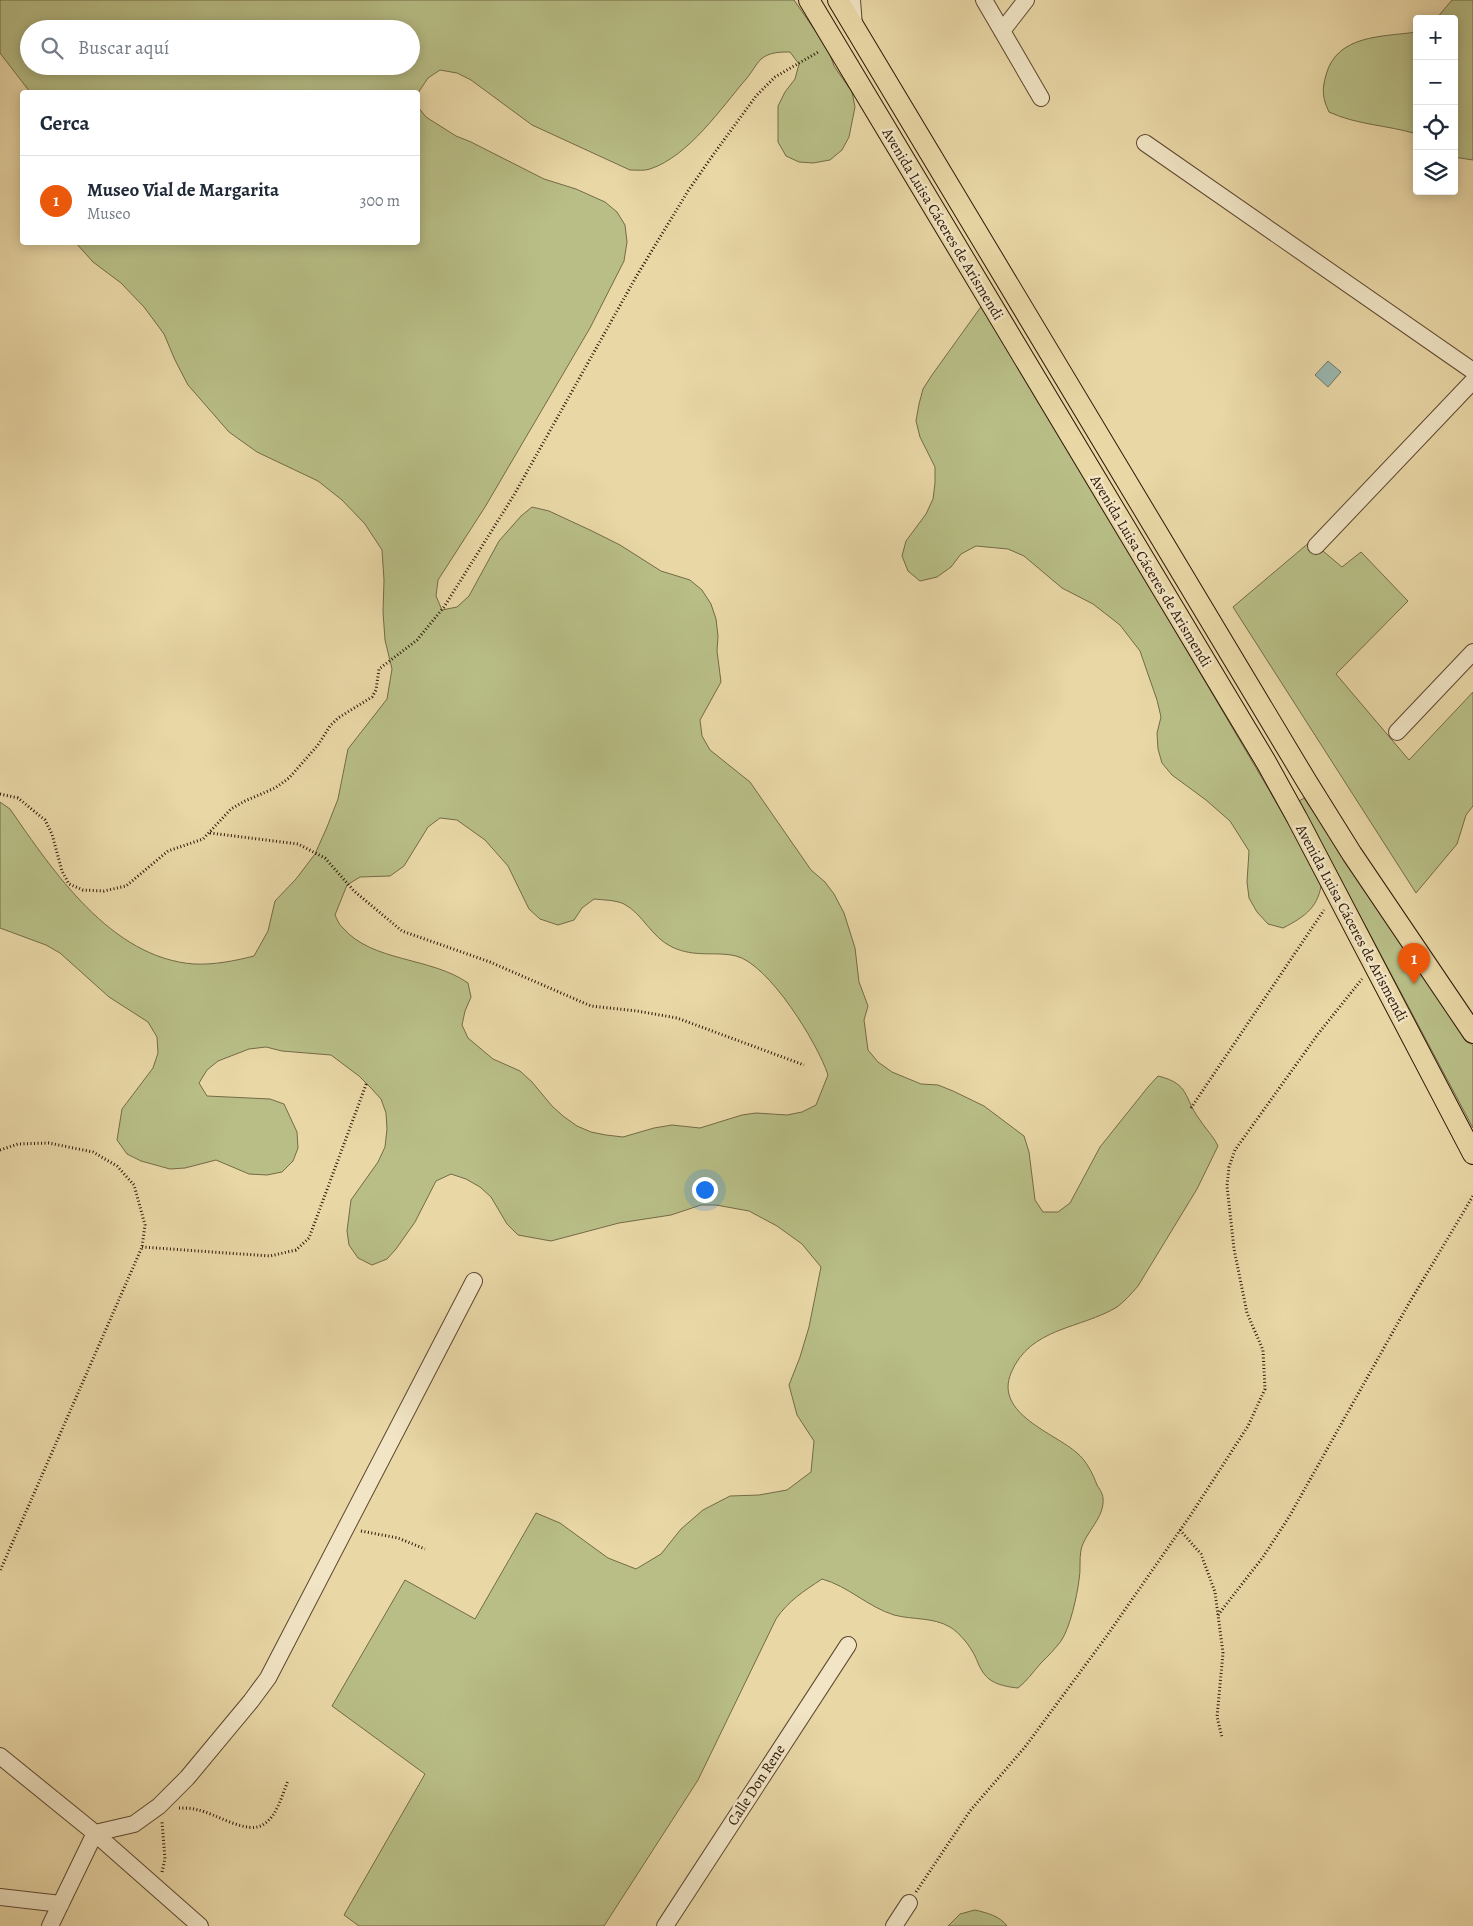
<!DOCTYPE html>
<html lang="es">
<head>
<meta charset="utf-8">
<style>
  :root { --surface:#fff; --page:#f6f6f7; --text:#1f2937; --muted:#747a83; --line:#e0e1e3; --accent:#ea580c }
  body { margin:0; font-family:Alegreya,serif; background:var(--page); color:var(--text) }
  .controls { position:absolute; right:15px; top:15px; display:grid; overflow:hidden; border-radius:5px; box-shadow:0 2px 12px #0003 }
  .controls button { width:45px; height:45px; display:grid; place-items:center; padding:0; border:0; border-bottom:1px solid var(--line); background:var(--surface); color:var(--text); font:25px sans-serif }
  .you { position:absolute; left:704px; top:1189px; width:18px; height:18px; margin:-12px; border:4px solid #fff; border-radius:50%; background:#1a73e8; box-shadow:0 0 0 8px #1a73e833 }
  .badge { display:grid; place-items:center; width:32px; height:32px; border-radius:50%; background:var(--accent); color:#fff; font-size:16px; font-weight:700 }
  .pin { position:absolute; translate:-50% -41px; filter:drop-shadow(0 1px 2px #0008) }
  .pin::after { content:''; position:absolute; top:26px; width:18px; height:15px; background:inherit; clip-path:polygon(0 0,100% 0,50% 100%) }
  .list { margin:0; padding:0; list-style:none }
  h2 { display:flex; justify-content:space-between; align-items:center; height:65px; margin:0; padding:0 20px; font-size:21px }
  h2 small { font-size:16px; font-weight:400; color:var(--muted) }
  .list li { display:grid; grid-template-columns:32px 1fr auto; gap:15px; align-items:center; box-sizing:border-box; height:90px; padding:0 20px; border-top:1px solid var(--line) }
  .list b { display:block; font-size:19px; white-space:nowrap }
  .list p { margin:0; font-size:16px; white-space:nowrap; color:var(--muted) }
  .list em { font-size:16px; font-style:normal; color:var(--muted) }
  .icon { flex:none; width:28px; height:28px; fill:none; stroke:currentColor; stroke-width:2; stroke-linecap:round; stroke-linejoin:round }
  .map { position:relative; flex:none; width:1473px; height:1926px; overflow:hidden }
  .search { position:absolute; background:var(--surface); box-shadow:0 2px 12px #0003; left:20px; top:20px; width:400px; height:55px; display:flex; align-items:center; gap:12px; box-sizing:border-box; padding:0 18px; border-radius:28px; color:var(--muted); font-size:19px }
  .panel { position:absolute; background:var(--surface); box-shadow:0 2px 12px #0003; left:20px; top:90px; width:400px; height:155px; border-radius:5px }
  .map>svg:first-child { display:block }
</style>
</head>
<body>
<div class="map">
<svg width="1473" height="1926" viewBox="0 0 1473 1926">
  <rect width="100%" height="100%" fill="#e9d7a6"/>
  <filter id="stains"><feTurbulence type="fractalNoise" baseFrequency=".004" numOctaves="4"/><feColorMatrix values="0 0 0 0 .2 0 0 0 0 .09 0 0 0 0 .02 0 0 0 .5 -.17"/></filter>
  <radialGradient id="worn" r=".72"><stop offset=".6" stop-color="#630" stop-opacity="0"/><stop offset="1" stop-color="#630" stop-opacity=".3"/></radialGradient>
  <path fill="#b8be86" stroke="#746a46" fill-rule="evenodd" d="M0,0H794L828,49L834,66L852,92L855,107L849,137L842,150L830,160L813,163L799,162L786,156L778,142V106L785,92L795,79L799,64L790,52C779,52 770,52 761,59C756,64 752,72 747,78C721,108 689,156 650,169C644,171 637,170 630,170L532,125L471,80L457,73L440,70L428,78L418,93L30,92L0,53ZM29,29H411V66H29Z
    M1452,0H1473V160L1454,157V19H1436Z
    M1417,32V134C1387,125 1357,125 1329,112C1322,97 1322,90 1326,75C1337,34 1383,37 1417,32Z
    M418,107L426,117L456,136L471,142L544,179L576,189L605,202L617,212L625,225L627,242L624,261L590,328L485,507L438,580L436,596L442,610L457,607L469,596L499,541L521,516L532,507L549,511L592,531L620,545L661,571L690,580L702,590L711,604L716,619L718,636L717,651L721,682L700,720L702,736L710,750L750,782L811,870L825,882L834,894L844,913L855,948L859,982L868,1006L864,1020L868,1050L878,1062L892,1072L921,1084L938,1085L953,1091L984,1106L1024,1136L1029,1152L1035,1200L1043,1212H1058L1070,1203L1100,1147L1148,1087L1158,1076C1191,1084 1183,1098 1200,1120C1207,1131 1212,1134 1218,1146L1197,1189L1138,1286C1131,1294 1125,1301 1117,1307C1081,1329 1030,1327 1011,1373C994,1414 1055,1433 1077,1453C1086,1460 1093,1474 1097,1485C1099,1488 1103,1494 1103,1498C1105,1518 1085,1532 1081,1550C1079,1560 1081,1570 1079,1580C1077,1596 1070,1628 1061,1641C1055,1649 1048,1656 1041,1663C1033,1672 1027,1681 1018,1688C1008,1687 997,1685 989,1679C981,1672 979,1665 975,1656C970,1646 960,1633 950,1627C933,1617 913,1620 894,1615C868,1607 848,1586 822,1579C804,1591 788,1601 776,1619L698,1780L604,1926H359L344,1915L425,1774L332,1706L405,1580L475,1619L536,1513L560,1523L608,1558L636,1569L661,1554L681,1529L703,1510L730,1496L759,1495L787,1490L811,1472L814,1441L797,1415L789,1385L800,1357L809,1327L821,1267L802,1244L777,1226L749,1211L716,1205H701L671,1215L619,1223L551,1241L518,1235L507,1224L491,1197L480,1187L466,1179L451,1174L436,1181L415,1222L396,1249L387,1259L372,1265L358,1258L349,1245L347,1231L351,1200L378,1162L385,1147L387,1129L386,1113L381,1099L370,1087L359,1076L331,1055L282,1051L266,1047L249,1049L218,1061L207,1070L199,1083L207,1096L270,1099L284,1104L297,1132L298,1148L293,1161L282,1172L267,1175L249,1174L216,1160L185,1168L170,1169L141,1161L127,1154L117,1140L122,1109L153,1068L158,1053L157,1037L148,1022L109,997L60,953L46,945L0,928V802L10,809C53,871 111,958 194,964C214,965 234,961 254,956L268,931L275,901L296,879L315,854L327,827L338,799L348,749L387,699L392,669L385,640L383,612L384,580L382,550L365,524L342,500L318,481L257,452L229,432L188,385L175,360L164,334L144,307L121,283L93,262L76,243L418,242ZM440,818L457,820L485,840L508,866L529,909L540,919L558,925L574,920L582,908L594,899C603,900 616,900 624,904C643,914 651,937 672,947C695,958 715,951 736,956C769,964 818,1044 828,1075L816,1105L802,1112L787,1115L756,1113L742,1115L700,1128L672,1125L654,1128L623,1137L606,1135L591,1132L577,1126L563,1116L552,1106L532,1082L520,1071L493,1059L468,1038L462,1025L465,1011L471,997L468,983C431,957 372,962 343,928C339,925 337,919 335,915L347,885L360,877L390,876L404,866L428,827Z
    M983,304L1322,880C1319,907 1306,916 1283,928L1268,924L1257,912L1249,898L1247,882L1249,851L1230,821L1206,800L1172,775L1162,763L1158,749L1157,733L1161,717L1157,700L1140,651L1120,625L1093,604L1062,588L1024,556L1008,549L976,546L961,554L951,567L937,577L920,581L908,571L902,556L906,541L926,514L933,499L935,483V467L920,437L916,421L919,404L923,389L932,375Z
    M1311,541L1342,567L1361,552L1408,601L1336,674L1409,760L1473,692V806L1466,815L1457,844L1416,893L1233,607Z
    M1304,798L1473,1046V1128L1299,801Z
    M975,1910C987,1913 1000,1916 1007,1926H948L960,1914Z"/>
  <path fill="#9ab8b0" stroke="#6f786c" d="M1328,361L1341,372L1328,387L1315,375Z"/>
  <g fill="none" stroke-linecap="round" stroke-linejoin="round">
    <defs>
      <path id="minor" d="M852,0L854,26
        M984,0L1041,98
        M1002,31L1026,0
        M1145,143L1473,371
        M1316,546L1473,381
        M1397,732L1473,652
        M0,1756L90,1829L200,1926
        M0,1897L61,1904
        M50,1926L95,1833L134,1824L159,1806L187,1778L251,1701L268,1678L474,1281
        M665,1926L848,1645
        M894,1926L909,1903"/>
      <path id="major" d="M809,0L1266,762L1297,818L1473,1154
        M838,0L1307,782L1352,854L1473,1033"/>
    </defs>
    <use href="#minor" stroke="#5e472f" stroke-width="18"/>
    <use href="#major" stroke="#2f1707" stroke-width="22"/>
    <path stroke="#2f1707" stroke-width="3" stroke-dasharray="1 2.5" stroke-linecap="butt" d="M0,794L18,798L45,820L52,834L62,871L69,884L83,890L104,891L126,886L168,851L203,839L231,809L245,801L275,788L289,778L318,745L330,726L338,718L372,697L376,690L379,669L417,640L444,607L514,495L636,277L688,191L713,155L756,96L775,77L820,51
      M210,833L298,844L325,858L354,891L402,931L490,962L591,1006L637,1011L677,1018L804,1065
      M1191,1108L1324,910
      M0,1150L18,1144L49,1143L93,1152L117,1166L134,1185L145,1225L142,1247L0,1571
      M142,1247L270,1256L296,1250L309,1238L367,1082
      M1180,1530L1201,1554L1215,1592L1223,1653L1217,1717L1222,1737
      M361,1531L398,1538L425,1549
      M1218,1615L1263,1557L1289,1517L1408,1305L1473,1196
      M179,1808C185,1808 192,1808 198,1810C215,1813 248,1836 264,1824C277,1816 282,1795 288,1781
      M162,1872L165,1859L162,1822
      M916,1892L970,1811L1025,1747L1106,1637L1192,1513L1248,1426L1265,1389L1263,1350L1247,1313L1234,1249L1227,1186L1229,1167L1235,1150L1318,1034L1362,979"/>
    <use href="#minor" stroke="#f1e5c5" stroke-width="16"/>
    <use href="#major" stroke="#e9d7a6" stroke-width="20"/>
  </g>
  <g text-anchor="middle" stroke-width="5" stroke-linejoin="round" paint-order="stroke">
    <g font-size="15" fill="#2f1707" stroke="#f1e5c5">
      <text transform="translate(943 224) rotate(59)" y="5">Avenida Luisa Cáceres de Arismendi</text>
      <text transform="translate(1151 571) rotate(59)" y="5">Avenida Luisa Cáceres de Arismendi</text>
      <text transform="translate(1352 923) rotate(62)" y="5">Avenida Luisa Cáceres de Arismendi</text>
      <text transform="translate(756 1785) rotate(-57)" y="5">Calle Don Rene</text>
    </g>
  </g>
  <rect width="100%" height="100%" filter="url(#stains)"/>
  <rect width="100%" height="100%" fill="url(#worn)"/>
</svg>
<div class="controls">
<button>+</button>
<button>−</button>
<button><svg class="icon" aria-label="locate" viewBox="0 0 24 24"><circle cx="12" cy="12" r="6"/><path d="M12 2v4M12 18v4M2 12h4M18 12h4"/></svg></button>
<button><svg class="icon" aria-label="layers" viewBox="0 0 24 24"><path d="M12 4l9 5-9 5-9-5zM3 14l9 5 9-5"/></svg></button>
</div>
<div class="you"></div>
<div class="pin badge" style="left:1414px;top:984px">1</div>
<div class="search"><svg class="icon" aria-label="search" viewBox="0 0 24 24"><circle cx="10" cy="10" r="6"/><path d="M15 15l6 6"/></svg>Buscar aquí</div>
<section class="panel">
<h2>Cerca<small></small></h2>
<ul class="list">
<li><span class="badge">1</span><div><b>Museo Vial de Margarita</b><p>Museo</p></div><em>300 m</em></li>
</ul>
</section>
</div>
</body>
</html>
